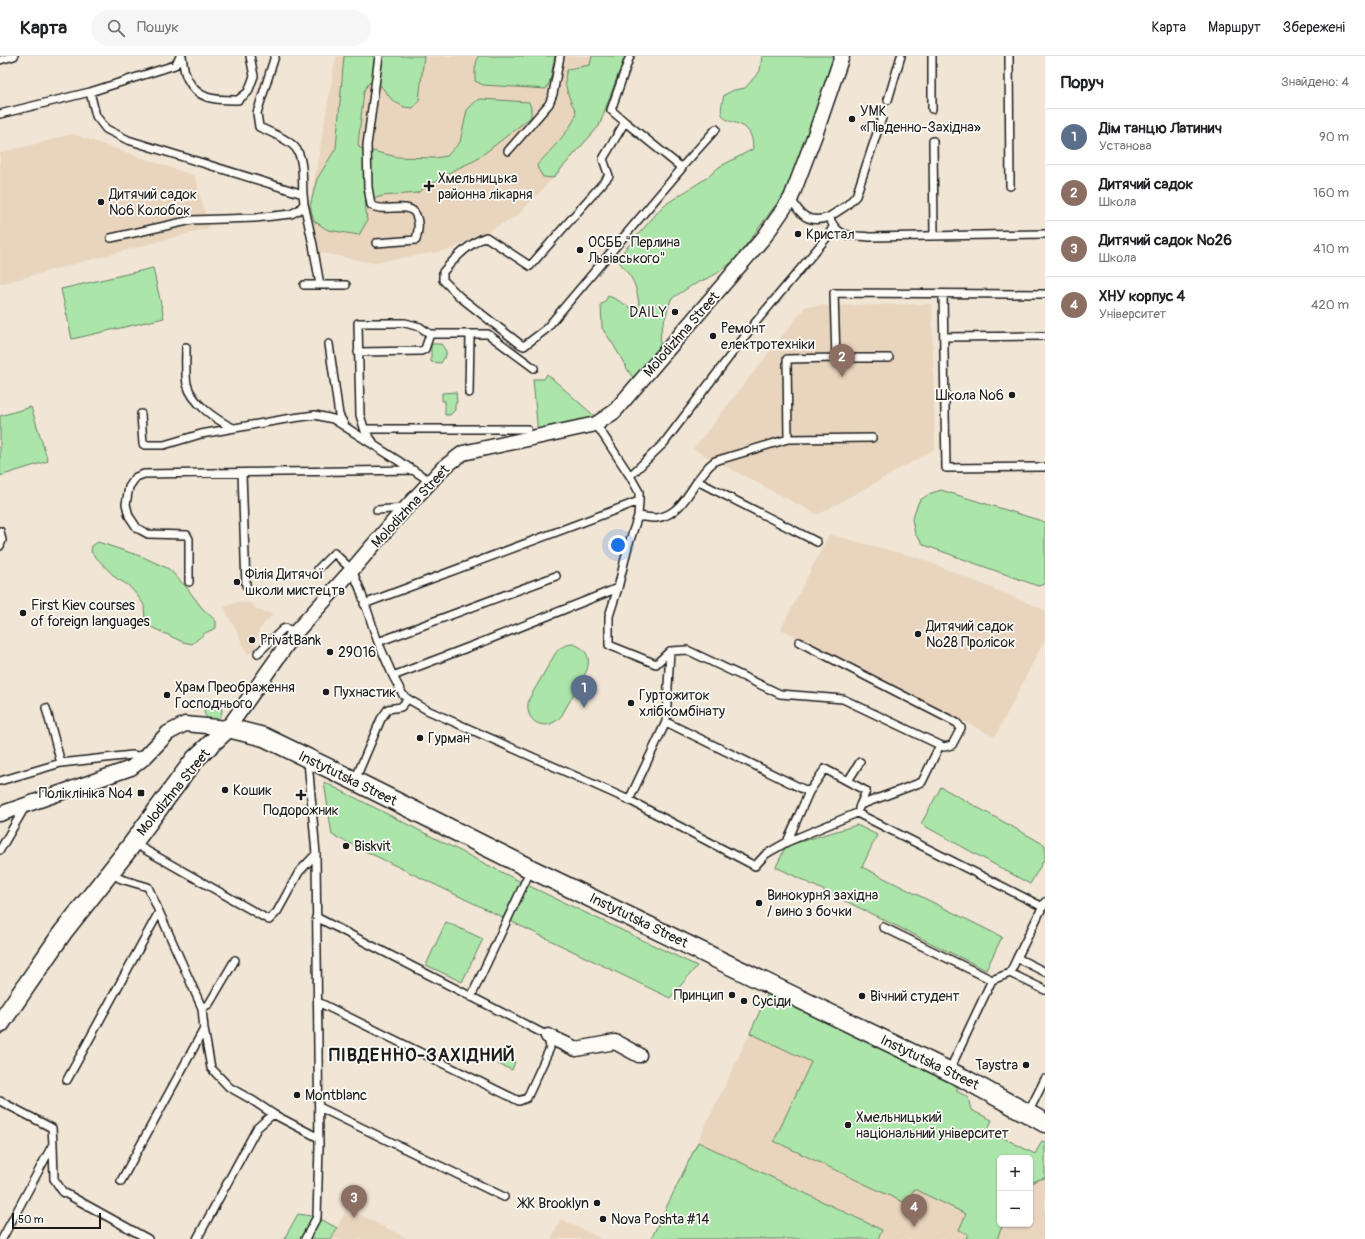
<!DOCTYPE html>
<html lang="uk">
<head>
<meta charset="utf-8">
<style>
  :root { --surface:#fff; --page:#f6f6f6; --text:#202124; --muted:#757577; --line:#e0e0e0; --accent:#1a73e8 }
  body { margin:0; font-family:Pangolin,sans-serif; background:var(--page); color:var(--text) }
  .controls { position:absolute; right:12px; bottom:12px; display:grid; overflow:hidden; border-radius:6px; box-shadow:0 1px 3px #0004 }
  .controls button { width:36px; height:36px; display:grid; place-items:center; padding:0; border:0; border-bottom:1px solid var(--line); background:var(--surface); color:var(--text); font:20px sans-serif }
  .scale { position:absolute; left:12px; bottom:10px; width:89px; box-sizing:border-box; padding-left:4px; border:2px solid #1c1c1c; border-top:0; font-size:11px; line-height:14px; white-space:nowrap; color:#1c1c1c; -webkit-text-stroke:3px #fdfcf7; paint-order:stroke }
  .you { position:absolute; left:618px; top:489px; width:14px; height:14px; margin:-10px; border:3px solid #fff; border-radius:50%; background:#1a73e8; box-shadow:0 0 0 6px #1a73e833 }
  .badge { display:grid; place-items:center; width:26px; height:26px; border-radius:50%; background:var(--accent); color:#fff; font-size:13px; font-weight:700 }
  .pin { position:absolute; translate:-50% -33px; filter:drop-shadow(0 1px 2px #0008) }
  .pin::after { content:''; position:absolute; top:21px; width:14px; height:12px; background:inherit; clip-path:polygon(0 0,100% 0,50% 100%) }
  .list { margin:0; padding:0; list-style:none }
  h2 { display:flex; justify-content:space-between; align-items:center; height:52px; margin:0; padding:0 16px; font-size:17px }
  h2 small { font-size:13px; font-weight:400; color:var(--muted) }
  .list li { display:grid; grid-template-columns:26px 1fr auto; gap:12px; align-items:center; box-sizing:border-box; height:56px; padding:0 16px; border-top:1px solid var(--line) }
  .list b { display:block; font-size:15px; white-space:nowrap }
  .list p { margin:0; font-size:13px; white-space:nowrap; color:var(--muted) }
  .list em { font-size:13px; font-style:normal; color:var(--muted) }
  .icon { flex:none; width:22px; height:22px; fill:none; stroke:currentColor; stroke-width:2; stroke-linecap:round; stroke-linejoin:round }
  .map { position:relative; flex:none; width:1045px; height:1183px; overflow:hidden }
  header { display:flex; align-items:center; gap:24px; box-sizing:border-box; height:56px; padding:0 20px; background:var(--surface); border-bottom:1px solid var(--line) }
  header strong { font-size:19px }
  nav { display:flex; gap:22px; margin-inline-start:auto; font-size:14px }
  .search { width:280px; height:36px; background:var(--page); display:flex; align-items:center; gap:10px; box-sizing:border-box; padding:0 14px; border-radius:22px; color:var(--muted); font-size:15px }
  main { display:flex }
  aside { flex:1; background:var(--surface) }
  .map>svg:first-child { display:block }
</style>
</head>
<body>
<header>
<strong>Карта</strong>
<div class="search"><svg class="icon" aria-label="search" viewBox="0 0 24 24"><circle cx="10" cy="10" r="6"/><path d="M15 15l6 6"/></svg>Пошук</div>
<nav><a>Карта</a><a>Маршрут</a><a>Збережені</a></nav>
</header>
<main>
<div class="map">
<svg width="1045" height="1183" viewBox="0 0 1045 1183">
  <rect width="100%" height="100%" fill="#f1e5d5"/>
  <filter id="ink" filterUnits="userSpaceOnUse"><feTurbulence type="fractalNoise" baseFrequency=".025" numOctaves="2"/><feDisplacementMap in="SourceGraphic" scale="8" xChannelSelector="R" yChannelSelector="G"/><feConvolveMatrix kernelMatrix="1 2 1 2 8 2 1 2 1" color-interpolation-filters="sRGB"/></filter>
  <g filter="url(#ink)">
    <path fill="#e9d5be" fill-rule="evenodd" d="M336,0H626L601,69L573,101L516,161L450,194L372,207L318,196L308,160Z
      M73,78L195,120L209,172L0,228V97Z
      M932,248L935,393L818,459L693,393L806,250Z
      M829,478L922,503L1045,554V583L995,681L781,573Z
      M237,546L251,547L256,553L273,558L259,574L255,592L253,595L248,598L224,551Z
      M761,954L992,1064L988,1074L1035,1098L1042,1085L1045,1086V1183H651ZM1000,1102H1030V1168H1000Z
      M347,1152L408,1183H331Z
      M561,1163L602,1183H551Z"/>
    <path fill="#ace5a9" stroke="#648062" d="M344,0H424L419,45L413,52L404,51L393,45L380,29L369,27L364,35L358,88L360,92L397,101L435,102L447,100L460,86L467,54L476,45L481,43L529,46L531,52V61L476,104L454,114L417,137L383,140L365,145L367,165L359,179L328,174L314,165L310,150L317,123L336,92Z
      M478,0H555L550,25L546,33L483,29L475,25V13Z
      M592,0H625L599,70L553,122L543,121L538,113L537,109C547,98 575,70 576,57C576,53 572,49 571,46C567,36 562,22 568,13L590,9Z
      M762,0H835L789,131L735,204L716,218L691,230L671,243L661,275L659,299L634,323L629,316L613,288L602,272L601,248L604,247L608,240C618,243 624,249 634,253L639,248C636,227 633,223 620,207L622,197L663,150L708,121L719,111L753,93C753,60 727,72 722,58C720,53 723,44 724,39L734,34L745,32L760,15Z
      M153,212L164,262L72,283L61,233Z
      M431,288H441L446,295V299L441,307L431,306Z
      M547,318L600,365L538,379L533,323H544Z
      M456,336L457,347H455V354L450,359H445V345H442V337Z
      M31,351L48,405L0,420V360Z
      M941,434L1045,466V528L1038,530L924,489L915,478L912,463L919,445L929,438Z
      M98,486L143,501L169,513L187,532L202,552L216,565V572L205,577L192,588L183,586L151,571L145,565L144,549L137,539L128,529L116,522L91,496L92,490Z
      M573,588C586,592 591,601 587,614L562,659C547,679 522,666 529,643L555,598C560,591 564,589 573,588Z
      M204 655a9 9 0 1 1 18 0a9 9 0 1 1-18 0Z
      M324,726L525,828L697,910L670,942L332,779Z
      M941,731L1045,789V802L1030,828L921,768Z
      M857,769L877,779L862,811L1002,881L986,914L776,811L786,790Z
      M446,866L483,883L462,926L426,909Z
      M768,937L959,1029L956,1035L968,1041L971,1054L992,1064L988,1074L1035,1098L1042,1085L1045,1086V1122L1037,1124L1030,1128V1102H1000V1168H1003L997,1183H966L968,1178L959,1174L966,1158L914,1133L907,1148L774,1085L811,1006L750,977Z
      M502,1000L515,1006L512,1014L498,1008Z
      M698,1086L882,1174L878,1183H651Z
      M298,1158L317,1161L337,1172L331,1183H284Z"/>
    <g fill="none" stroke-linecap="round" stroke-linejoin="round">
      <defs>
        <path id="service" d="M182,0C183,7 184,16 187,22C198,45 216,44 238,44L248,36L254,20L250,0
          M275,0L257,57L259,71C270,76 291,84 297,94C304,106 302,124 303,138
          M932,0V53
          M1009,0L1010,130
          M0,4L14,0
          M90,36L96,60L106,73L128,84L303,138L304,148L299,154L291,158L255,162L192,164L111,182
          M888,44L901,0
          M0,58L90,36L175,9L179,3L180,0
          M625,66L682,112L545,274L524,290L520,288L460,241L443,224V216C454,203 469,187 486,181L530,210L609,120L603,103L625,66L611,54L630,0
          M933,85L934,180
          M508,95L549,48L553,38L560,0
          M681,112L716,73
          M791,142C800,160 809,168 829,161C838,182 849,179 869,181L1045,178
          M304,148L313,189L320,229
          M829,161L846,150L856,140L882,62
          M376,187L416,184C418,175 420,168 416,159C409,144 384,158 371,149L368,131L367,89L379,0
          M304,229H346
          M943,238L946,412L1045,411
          M944,281L1045,280
          M329,288L339,359L345,370
          M186,291C186,302 185,318 187,328C192,348 217,364 233,372
          M358,296L421,295L425,293L430,278
          M836,302H889
          M469,337L470,278
          M141,358L143,388L145,389H164L201,378L286,363L315,359L333,363L430,425
          M596,368L630,420L639,436V445L638,460L628,490L618,532L609,560V589L656,608L670,595L687,594L780,638L843,643L944,691L952,689L961,672L957,667L799,586
          M365,373H527
          M872,382L788,383L787,303L836,302L834,237L1045,238
          M373,386L365,375L360,359L358,267H405L420,271L430,278H488L534,312
          M242,417L246,529
          M630,420L664,387L755,267L828,180L833,171
          M697,425L817,486
          M377,454L405,452
          M638,460C644,461 651,462 656,462C687,459 693,420 715,405L788,383
          M0,475L2,484L0,490
          M318,513L334,497L352,514L360,533L378,586L393,620L403,639L408,643L427,654L629,744L755,810L766,798L787,786L809,736L666,666L629,744
          M189,526V483L187,479L148,478L137,472L129,460L126,448L129,431L136,421L144,418L413,414
          M364,548L639,445
          M378,586L556,520
          M258,597L283,573L286,572L295,577
          M393,620L485,585L618,532
          M46,652L61,707
          M666,666L670,595
          M355,724L381,663L388,653L401,651L408,643
          M0,725L61,707L132,699L145,701
          M848,725L860,706
          M809,736L825,713L866,735L859,752
          M860,749L922,726L940,689
          M134,786L142,792L269,864L277,856L299,816L316,798
          M787,786L857,757L1043,851
          M0,794L25,751
          M109,816L121,823L148,831L202,952L209,948L235,904
          M316,861L548,980L550,992L527,1042L519,1045L318,946
          M883,871L992,924
          M1017,902L1045,846
          M1010,917L1045,934
          M471,941L531,813
          M204,973L211,1012L229,1031L252,1044L273,1058
          M949,1015L992,924L1010,917L1017,902L1045,916
          M67,1024L159,856
          M0,1045L52,1072L53,1088L2,1183
          M319,1051L504,1141
          M1028,1057L1045,1023
          M53,1089L54,1123L63,1136L148,1183
          M121,1125L204,973L202,952
          M197,1183L257,1072L273,1058L319,1082
          M305,1183L317,1161L319,1091L316,798L308,705"/>
        <path id="minor" d="M0,758L131,712L145,701L168,677L185,668L228,672L295,577L352,514L393,466L443,412L463,397L596,368L614,356L765,180L791,142L816,76L842,0
          M548,980L576,993L615,986L639,999"/>
        <path id="tertiary" d="M0,968L63,876L130,791L195,703L228,672L264,681L355,725L531,813L963,1022L1045,1067"/>
      </defs>
      <use href="#service" stroke="#1c1c1c" stroke-width="10"/>
      <use href="#minor" stroke="#1c1c1c" stroke-width="17"/>
      <use href="#tertiary" stroke="#1c1c1c" stroke-width="21"/>
      <use href="#service" stroke="#fdfcf7" stroke-width="7"/>
      <use href="#minor" stroke="#fdfcf7" stroke-width="14"/>
      <use href="#tertiary" stroke="#fdfcf7" stroke-width="18"/>
    </g>
  </g>
  <g fill="#1c1c1c" stroke="#fdfcf7" stroke-width="1.5">
    <circle cx="852" cy="63" r="4"/>
    <path d="M427 124h4v4h4v4h-4v4h-4v-4h-4v-4h4z"/>
    <circle cx="101" cy="146" r="4"/>
    <circle cx="798" cy="178" r="4"/>
    <circle cx="580" cy="194" r="4"/>
    <circle cx="675" cy="256" r="4"/>
    <circle cx="713" cy="280" r="4"/>
    <circle cx="1012" cy="339" r="4"/>
    <circle cx="237" cy="526" r="4"/>
    <circle cx="23" cy="557" r="4"/>
    <circle cx="918" cy="578" r="4"/>
    <circle cx="252" cy="584" r="4"/>
    <circle cx="330" cy="596" r="4"/>
    <circle cx="326" cy="636" r="4"/>
    <circle cx="167" cy="639" r="4"/>
    <circle cx="631" cy="647" r="4"/>
    <circle cx="420" cy="682" r="4"/>
    <circle cx="225" cy="734" r="4"/>
    <rect x="137" y="733" width="8" height="8" rx="2"/>
    <path d="M299 733h4v4h4v4h-4v4h-4v-4h-4v-4h4z"/>
    <circle cx="346" cy="790" r="4"/>
    <circle cx="759" cy="847" r="4"/>
    <circle cx="732" cy="939" r="4"/>
    <circle cx="862" cy="940" r="4"/>
    <circle cx="744" cy="945" r="4"/>
    <circle cx="1026" cy="1009" r="4"/>
    <circle cx="297" cy="1039" r="4"/>
    <circle cx="848" cy="1069" r="4"/>
    <circle cx="597" cy="1147" r="4"/>
    <circle cx="603" cy="1163" r="4"/>
  </g>
  <g text-anchor="middle" stroke-width="3.5" stroke-linejoin="round" paint-order="stroke">
    <g font-size="14" fill="#1c1c1c" stroke="#fdfcf7" text-anchor="start">
      <text x="860" y="60">УМК<tspan x="860" dy="16">«Південно-Західна»</tspan></text>
      <text x="438" y="127">Хмельницька<tspan x="438" dy="16">районна лікарня</tspan></text>
      <text x="109" y="143">Дитячий садок<tspan x="109" dy="16">№6 Колобок</tspan></text>
      <text x="806" y="183">Кристал</text>
      <text x="588" y="191">ОСББ "Перлина<tspan x="588" dy="16">Львівського"</tspan></text>
      <text x="667" y="261" text-anchor="end">DAILY</text>
      <text x="721" y="277">Ремонт<tspan x="721" dy="16">електротехніки</tspan></text>
      <text x="1004" y="344" text-anchor="end">Школа №6</text>
      <text x="245" y="523">Філія Дитячої<tspan x="245" dy="16">школи мистецтв</tspan></text>
      <text x="31" y="554">First Kiev courses<tspan x="31" dy="16">of foreign languages</tspan></text>
      <text x="926" y="575">Дитячий садок<tspan x="926" dy="16">№28 Пролісок</tspan></text>
      <text x="260" y="589">PrivatBank</text>
      <text x="338" y="601">29016</text>
      <text x="175" y="636">Храм Преображення<tspan x="175" dy="16">Господнього</tspan></text>
      <text x="334" y="641">Пухнастик</text>
      <text x="639" y="644">Гуртожиток<tspan x="639" dy="16">хлібкомбінату</tspan></text>
      <text x="428" y="687">Гурман</text>
      <text x="233" y="739">Кошик</text>
      <text x="133" y="742" text-anchor="end">Поліклініка №4</text>
      <text x="301" y="759" text-anchor="middle">Подорожник</text>
      <text x="354" y="795">Biskvit</text>
      <text x="767" y="844">ВинокурнЯ західна<tspan x="767" dy="16">/ вино з бочки</tspan></text>
      <text x="724" y="944" text-anchor="end">Принцип</text>
      <text x="870" y="945">Вічний студент</text>
      <text x="752" y="950">Сусіди</text>
      <text x="1018" y="1014" text-anchor="end">Taystra</text>
      <text x="305" y="1044">Montblanc</text>
      <text x="856" y="1066">Хмельницький<tspan x="856" dy="16">національний університет</tspan></text>
      <text x="589" y="1152" text-anchor="end">ЖК Brooklyn</text>
      <text x="611" y="1168">Nova Poshta #14</text>
    </g>
    <g font-size="14" fill="#1c1c1c" stroke="#fdfcf7">
      <text transform="translate(681 278) rotate(-49)" y="5">Molodizhna Street</text>
      <text transform="translate(410 450) rotate(-47)" y="5">Molodizhna Street</text>
      <text transform="translate(348 722) rotate(26)" y="5">Instytutska Street</text>
      <text transform="translate(173 736) rotate(-51)" y="5">Molodizhna Street</text>
      <text transform="translate(639 864) rotate(26)" y="5">Instytutska Street</text>
      <text transform="translate(930 1006) rotate(26)" y="5">Instytutska Street</text>
    </g>
    <g font-size="18" font-weight="bold" letter-spacing="1" fill="#1c1c1c" stroke="#fdfcf7">
      <text x="422" y="1005">ПІВДЕННО-ЗАХІДНИЙ</text>
    </g>
  </g>
</svg>
<div class="controls">
<button>+</button>
<button>−</button>
</div>
<div class="scale">50 m</div>
<div class="you"></div>
<div class="pin badge" style="left:584px;top:652px;background:#5c6f8a">1</div>
<div class="pin badge" style="left:842px;top:321px;background:#8d6e63">2</div>
<div class="pin badge" style="left:354px;top:1162px;background:#8d6e63">3</div>
<div class="pin badge" style="left:914px;top:1171px;background:#8d6e63">4</div>
</div>
<aside>
<h2>Поруч<small>Знайдено: 4</small></h2>
<ul class="list">
<li><span class="badge" style="background:#5c6f8a">1</span><div><b>Дім танцю Латинич</b><p>Установа</p></div><em>90 m</em></li>
<li><span class="badge" style="background:#8d6e63">2</span><div><b>Дитячий садок</b><p>Школа</p></div><em>160 m</em></li>
<li><span class="badge" style="background:#8d6e63">3</span><div><b>Дитячий садок №26</b><p>Школа</p></div><em>410 m</em></li>
<li><span class="badge" style="background:#8d6e63">4</span><div><b>ХНУ корпус 4</b><p>Університет</p></div><em>420 m</em></li>
</ul>
</aside>
</main>
</body>
</html>
